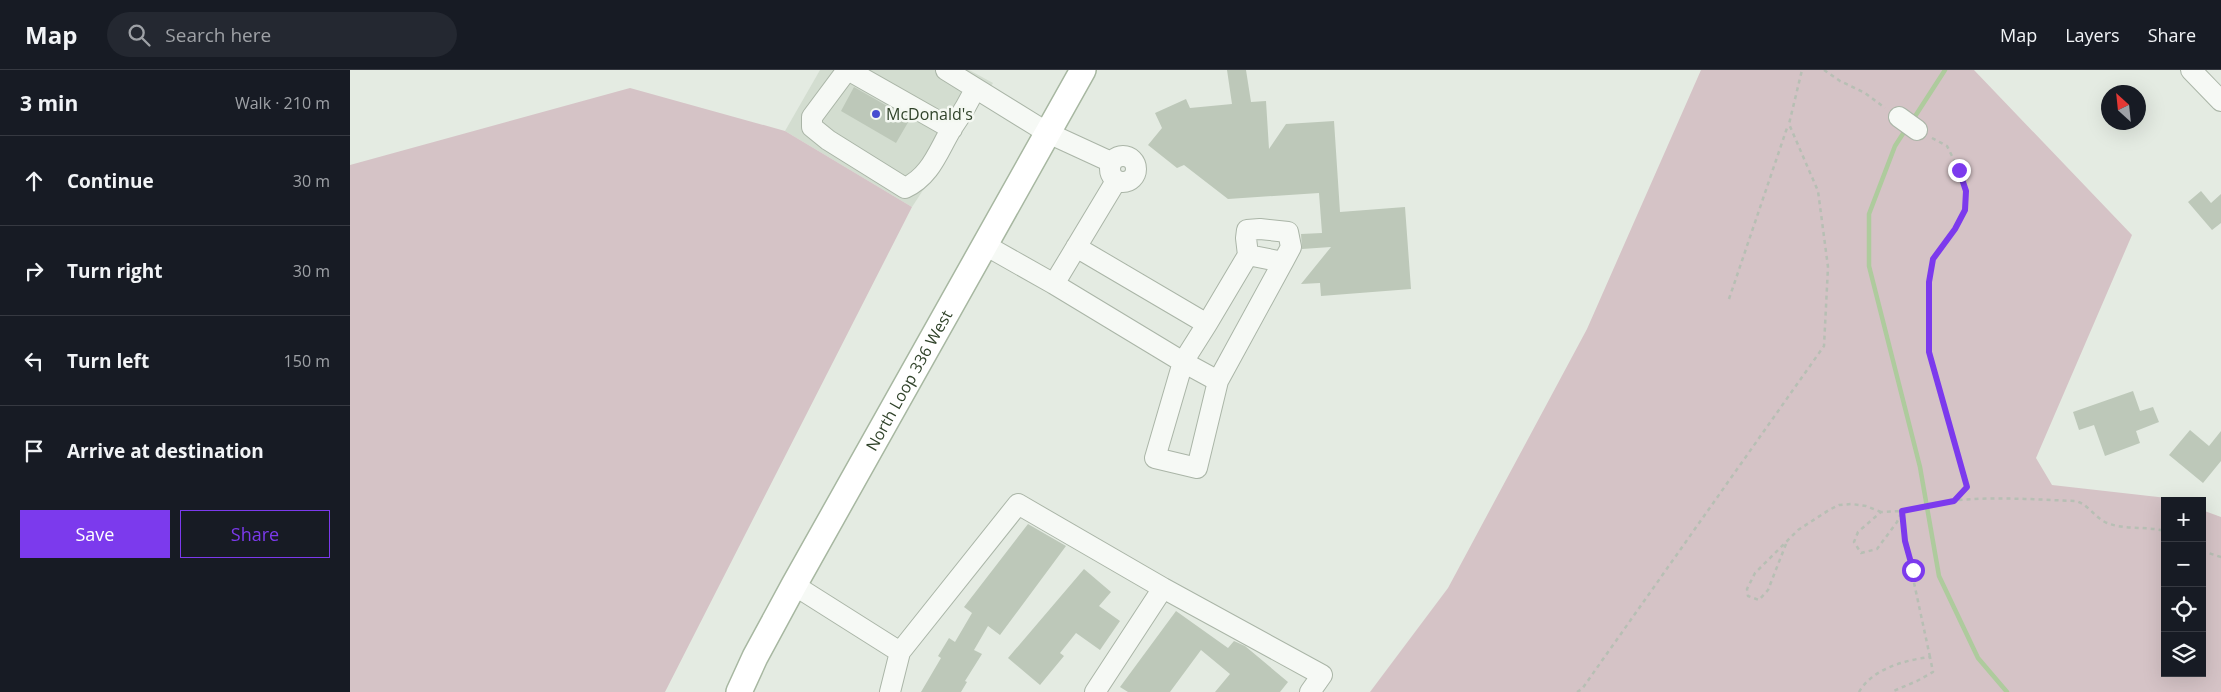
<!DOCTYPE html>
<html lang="en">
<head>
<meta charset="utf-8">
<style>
  :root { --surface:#171b24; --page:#242831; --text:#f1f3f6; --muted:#9ea1a6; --line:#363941; --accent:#7c3aed }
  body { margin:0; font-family:"Open Sans",sans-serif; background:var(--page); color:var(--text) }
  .controls { position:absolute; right:15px; bottom:15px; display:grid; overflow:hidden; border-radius:0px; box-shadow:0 5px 20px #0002 }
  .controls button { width:45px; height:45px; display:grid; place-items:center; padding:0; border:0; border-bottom:1px solid var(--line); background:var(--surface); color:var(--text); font:25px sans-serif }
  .compass { position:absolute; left:1751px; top:15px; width:45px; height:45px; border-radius:50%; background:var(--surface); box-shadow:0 5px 20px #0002; rotate:333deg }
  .stop { position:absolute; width:15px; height:15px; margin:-11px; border:4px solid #7c3aed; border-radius:50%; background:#fff }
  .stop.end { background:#7c3aed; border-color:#fff; box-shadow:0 1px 5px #0008 }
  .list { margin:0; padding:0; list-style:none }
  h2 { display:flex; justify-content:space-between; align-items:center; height:65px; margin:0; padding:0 20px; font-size:21px }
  h2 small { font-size:16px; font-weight:400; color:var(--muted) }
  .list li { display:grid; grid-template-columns:32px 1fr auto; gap:15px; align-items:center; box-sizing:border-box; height:90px; padding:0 20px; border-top:1px solid var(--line) }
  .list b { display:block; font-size:19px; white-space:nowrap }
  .list em { font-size:16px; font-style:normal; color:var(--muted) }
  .actions { display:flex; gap:10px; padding:15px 20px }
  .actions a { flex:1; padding:11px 0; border:1px solid var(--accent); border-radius:0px; text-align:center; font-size:18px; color:var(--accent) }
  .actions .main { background:var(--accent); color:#fff }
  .icon { flex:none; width:28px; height:28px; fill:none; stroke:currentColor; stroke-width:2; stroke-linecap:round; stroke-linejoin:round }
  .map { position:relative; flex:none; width:1871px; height:622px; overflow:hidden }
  header { display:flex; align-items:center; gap:30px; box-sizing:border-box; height:70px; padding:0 25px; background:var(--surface); border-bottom:1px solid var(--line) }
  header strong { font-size:24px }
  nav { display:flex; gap:28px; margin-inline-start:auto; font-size:18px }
  .search { width:350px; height:45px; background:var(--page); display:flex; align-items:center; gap:12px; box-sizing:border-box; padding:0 18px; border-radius:28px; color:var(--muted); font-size:19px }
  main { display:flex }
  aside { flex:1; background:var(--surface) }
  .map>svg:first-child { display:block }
</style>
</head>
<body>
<header>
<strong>Map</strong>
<div class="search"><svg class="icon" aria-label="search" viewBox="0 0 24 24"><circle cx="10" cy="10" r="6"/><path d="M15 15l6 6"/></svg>Search here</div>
<nav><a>Map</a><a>Layers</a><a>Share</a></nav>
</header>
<main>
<aside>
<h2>3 min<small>Walk · 210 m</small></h2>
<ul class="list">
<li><svg class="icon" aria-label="ahead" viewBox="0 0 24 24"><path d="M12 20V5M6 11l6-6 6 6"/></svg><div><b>Continue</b></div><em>30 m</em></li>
<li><svg class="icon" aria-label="right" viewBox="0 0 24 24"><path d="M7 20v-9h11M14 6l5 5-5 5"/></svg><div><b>Turn right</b></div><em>30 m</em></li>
<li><svg class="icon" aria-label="left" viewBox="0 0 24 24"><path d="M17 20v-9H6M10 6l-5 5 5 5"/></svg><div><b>Turn left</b></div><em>150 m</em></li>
<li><svg class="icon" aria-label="arrive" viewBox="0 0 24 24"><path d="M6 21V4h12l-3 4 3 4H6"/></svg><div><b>Arrive at destination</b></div></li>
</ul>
<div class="actions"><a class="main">Save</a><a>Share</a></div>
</aside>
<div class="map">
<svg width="1871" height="622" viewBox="0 0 1871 622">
  <rect width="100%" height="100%" fill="#e4ebe2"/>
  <path fill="#d3ddd0" d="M470,0H619L643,13L562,137L435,61Z"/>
  <path fill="#d5c3c6" d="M1351,0H1624L1782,165L1686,388L1702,415L1817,428L1826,431H1815V603H1852V440L1871,447V622H1020L1098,518L1237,259Z
    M280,18L435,61L562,137L315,622H0V95Z"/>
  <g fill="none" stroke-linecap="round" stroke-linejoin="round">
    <path stroke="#aecb9d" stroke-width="4.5" d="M1562,51L1595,0
      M1556,59L1545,76L1519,144V196L1570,397L1589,506L1628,588L1657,622"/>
  </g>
  <path fill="#bdc8b9" d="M877,0H896L901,32L916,31L919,79L936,54L984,51L990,142L1055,137L1061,219L971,226L970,213L951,214L981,177L952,179L951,164L972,163L969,123L878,129L834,95L827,98L798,75L812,58L805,43L836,29L840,38L882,34Z
    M504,17L560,49L546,73L491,41Z
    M1851,121L1861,133L1871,124V153L1862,160L1838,132Z
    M1783,321L1790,341L1803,337L1809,352L1786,361L1790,373L1755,386L1744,355L1729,360L1723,342Z
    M1840,360L1859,376L1871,361V391L1853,413L1819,385Z
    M678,454L716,476L650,565L638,556L624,580L632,584L615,611L617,612L611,622H571L591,588L588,586L599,568L605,572L622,543L614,537Z
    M734,499L761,522L749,536L770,551L750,580L726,563L710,583L714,586L690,615L658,588Z
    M826,541L878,578L884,571L895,576L938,612L930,622H865L880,604L851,580L820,622H778L770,617Z"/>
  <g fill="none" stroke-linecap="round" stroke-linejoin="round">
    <defs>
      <path id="minor" d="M497,0L462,47V57L478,70L555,118C581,106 588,81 602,58C611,45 619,33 625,18
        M498,0L602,59
        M596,0L698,63L761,92
        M1841,0L1871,31
        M1549,47L1567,60
        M760 99a13 13 0 1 1 26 0a13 13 0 1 1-26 0Z
        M635,175L704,214L766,111
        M898,185L896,168L897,160L910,159L938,162L941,177L933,192
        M704,214L833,292L857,254L726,177
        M857,254L898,185L933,192L868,311L847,398L805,388L833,292L868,311
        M444,515L550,582
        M540,622L550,582L668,434L813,518L972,605L960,622
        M745,622L813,518"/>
      <g id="major">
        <path id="s1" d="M389,622L405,587L444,515L733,0"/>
      </g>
    </defs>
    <use href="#minor" stroke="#aab5a7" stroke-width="22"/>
    <use href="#major" stroke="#a7b7a1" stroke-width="28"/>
    <path stroke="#b7bfb4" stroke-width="2.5" stroke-dasharray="4 4" stroke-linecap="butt" d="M1474,0L1490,11L1515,23L1535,38
      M1582,68L1597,76L1609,100L1616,121L1615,140L1605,159L1583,189L1579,212V282L1617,417L1605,430
      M1379,229L1438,55
      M1436,474L1418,520L1409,530L1398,526L1397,519L1405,503L1448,460L1479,440L1489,435L1502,434L1516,436L1531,442
      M1852,481L1871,487
      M1580,587L1555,471L1552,441L1531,442L1508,462L1504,472L1511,483L1527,479L1547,452L1552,441C1608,423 1668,429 1726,431C1739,435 1745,448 1757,453C1775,460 1795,456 1815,461
      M1227,622L1232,619L1474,276L1478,197L1468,121L1439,54L1452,0
      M1509,622C1522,599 1555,590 1580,587L1583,602L1567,611L1541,622"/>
    <use href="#minor" stroke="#f6f9f5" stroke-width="20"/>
    <use href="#major" stroke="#fff" stroke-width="25"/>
  </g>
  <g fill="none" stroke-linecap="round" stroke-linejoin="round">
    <path stroke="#7c3aed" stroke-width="6" d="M1563,500L1555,471L1552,441L1604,431L1617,417L1579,282V212L1583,189L1605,159L1615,140L1616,121L1609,100"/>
  </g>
  <circle fill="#464cd0" stroke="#f4f8f2" stroke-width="2" cx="526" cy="44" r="5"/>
  <g text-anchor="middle" stroke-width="5" stroke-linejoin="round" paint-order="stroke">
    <g font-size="16" fill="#30432a" stroke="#f4f8f2" text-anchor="start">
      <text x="536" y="50">McDonald's</text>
    </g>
    <g font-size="16" fill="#30432a" stroke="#f4f8f2">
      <text dy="6" stroke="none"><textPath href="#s1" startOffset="355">North Loop 336 West</textPath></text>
    </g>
  </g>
</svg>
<div class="controls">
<button>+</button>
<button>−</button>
<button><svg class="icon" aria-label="locate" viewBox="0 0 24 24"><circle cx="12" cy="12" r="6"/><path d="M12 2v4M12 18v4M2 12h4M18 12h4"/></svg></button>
<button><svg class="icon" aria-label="layers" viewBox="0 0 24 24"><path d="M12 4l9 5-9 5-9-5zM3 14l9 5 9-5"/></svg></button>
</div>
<svg class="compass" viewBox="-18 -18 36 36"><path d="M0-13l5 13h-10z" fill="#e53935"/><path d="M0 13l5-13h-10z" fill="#9ea1a6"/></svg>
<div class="stop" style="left:1563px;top:500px"></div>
<div class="stop end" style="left:1609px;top:100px"></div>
</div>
</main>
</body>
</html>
